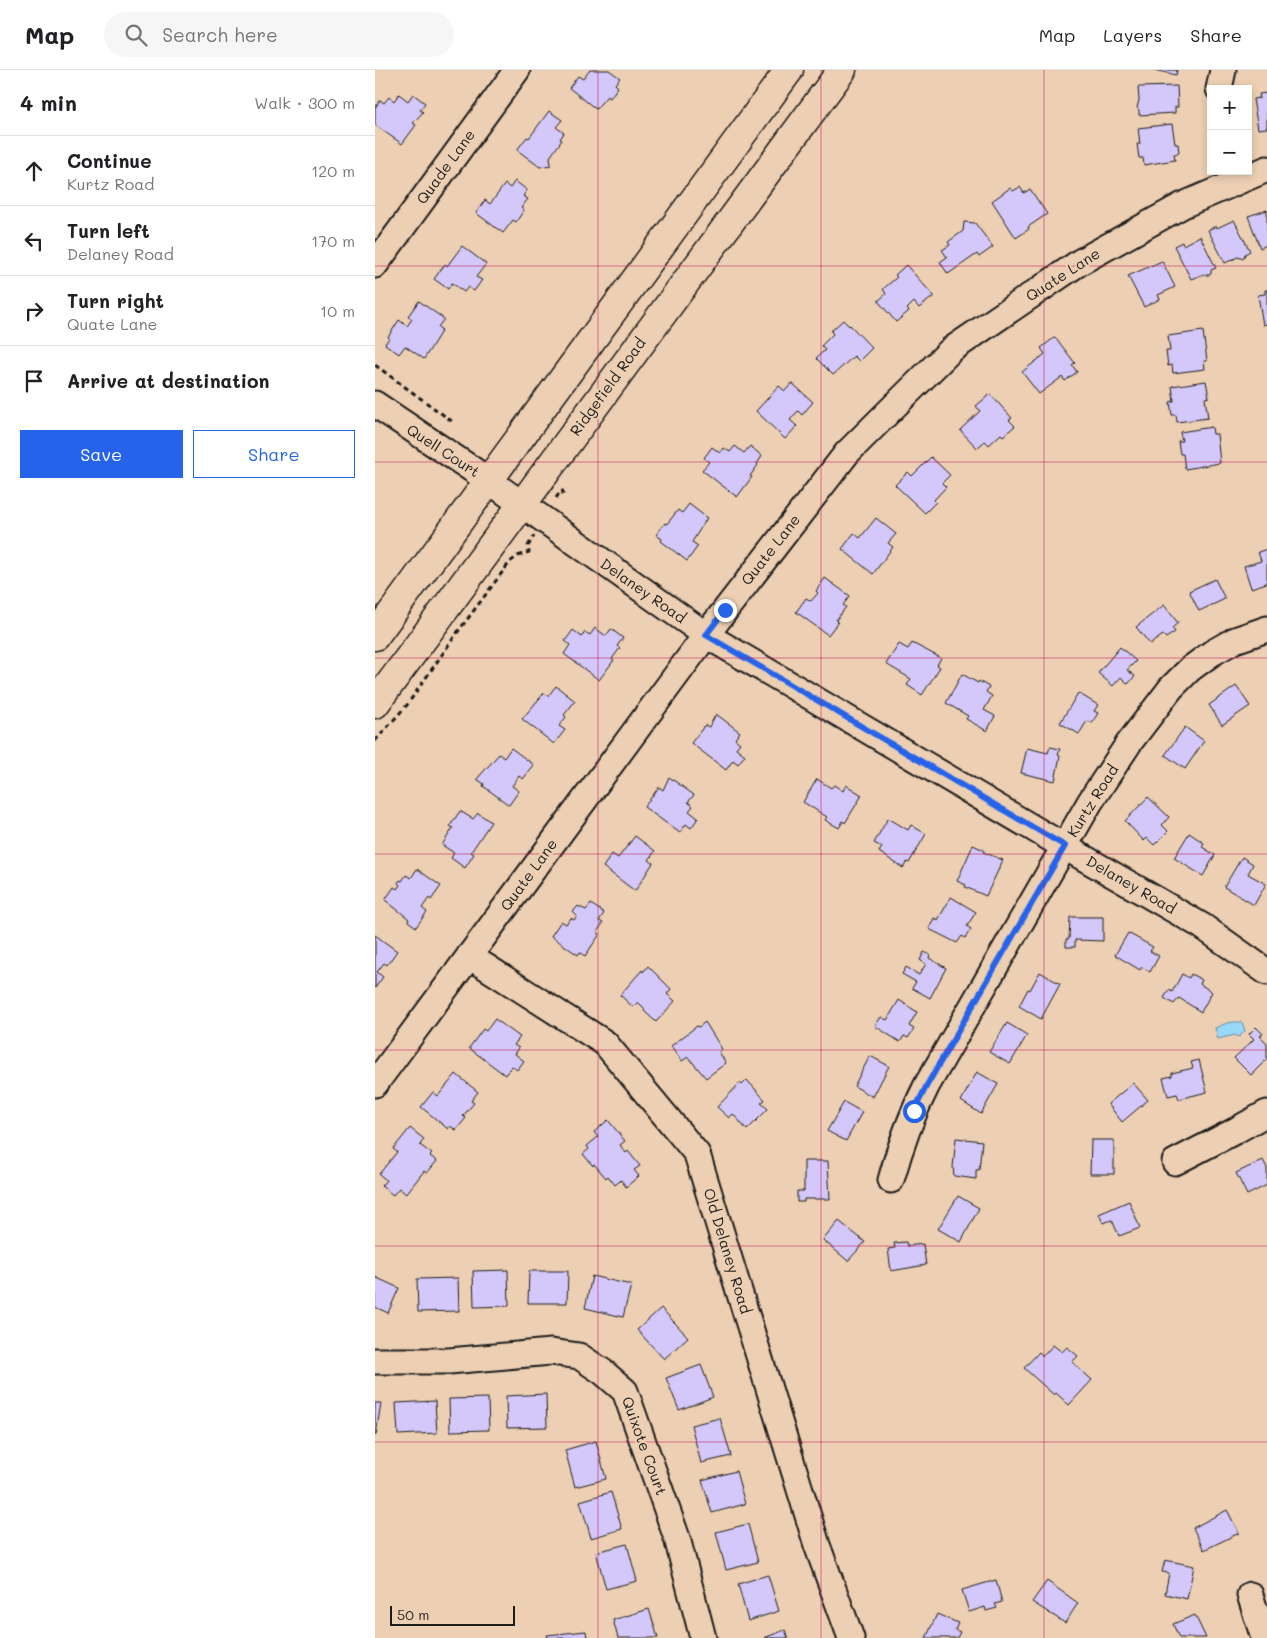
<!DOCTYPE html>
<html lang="en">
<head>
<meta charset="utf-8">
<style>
  :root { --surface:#fff; --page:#f6f6f6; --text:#202124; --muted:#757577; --line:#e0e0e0; --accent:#2563eb }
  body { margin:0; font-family:Mali,sans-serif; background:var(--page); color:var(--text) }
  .controls { position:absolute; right:15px; top:15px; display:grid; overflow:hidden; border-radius:0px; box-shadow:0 2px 8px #0003 }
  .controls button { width:45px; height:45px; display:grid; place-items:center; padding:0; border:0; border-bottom:1px solid var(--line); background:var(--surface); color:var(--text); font:25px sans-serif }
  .scale { position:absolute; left:15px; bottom:12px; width:125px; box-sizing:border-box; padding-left:5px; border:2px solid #1c1c1c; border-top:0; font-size:14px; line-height:18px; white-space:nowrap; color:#1c1c1c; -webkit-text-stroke:4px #edd0b3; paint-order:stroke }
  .stop { position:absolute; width:15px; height:15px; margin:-11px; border:4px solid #2563eb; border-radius:50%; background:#fff }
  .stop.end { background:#2563eb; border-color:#fff; box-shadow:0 1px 5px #0008 }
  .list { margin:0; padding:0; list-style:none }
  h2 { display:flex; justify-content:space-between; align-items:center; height:65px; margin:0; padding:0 20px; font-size:21px }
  h2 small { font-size:16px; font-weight:400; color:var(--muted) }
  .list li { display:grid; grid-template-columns:32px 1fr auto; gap:15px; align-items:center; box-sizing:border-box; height:70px; padding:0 20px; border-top:1px solid var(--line) }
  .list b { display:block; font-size:19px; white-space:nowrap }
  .list p { margin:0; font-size:16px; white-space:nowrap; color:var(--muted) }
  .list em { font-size:16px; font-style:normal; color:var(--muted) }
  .actions { display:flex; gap:10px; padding:15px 20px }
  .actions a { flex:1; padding:11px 0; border:1px solid var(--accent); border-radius:0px; text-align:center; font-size:18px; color:var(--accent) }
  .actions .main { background:var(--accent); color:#fff }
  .icon { flex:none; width:28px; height:28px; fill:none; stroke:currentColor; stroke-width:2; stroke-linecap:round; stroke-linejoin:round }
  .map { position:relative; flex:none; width:892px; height:1568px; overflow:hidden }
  header { display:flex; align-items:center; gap:30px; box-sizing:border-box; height:70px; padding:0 25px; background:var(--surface); border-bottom:1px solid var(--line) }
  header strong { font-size:24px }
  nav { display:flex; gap:28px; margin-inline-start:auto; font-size:18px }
  .search { width:350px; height:45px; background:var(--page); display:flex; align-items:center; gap:12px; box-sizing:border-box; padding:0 18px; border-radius:28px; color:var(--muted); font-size:19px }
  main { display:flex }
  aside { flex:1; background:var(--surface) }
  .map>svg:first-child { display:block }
</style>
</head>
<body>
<header>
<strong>Map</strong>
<div class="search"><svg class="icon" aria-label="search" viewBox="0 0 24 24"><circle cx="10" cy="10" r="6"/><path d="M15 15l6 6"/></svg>Search here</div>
<nav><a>Map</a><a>Layers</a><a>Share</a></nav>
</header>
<main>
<aside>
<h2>4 min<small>Walk · 300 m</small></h2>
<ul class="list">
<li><svg class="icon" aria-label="ahead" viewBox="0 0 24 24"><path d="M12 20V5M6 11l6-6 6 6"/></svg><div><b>Continue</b><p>Kurtz Road</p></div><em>120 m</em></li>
<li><svg class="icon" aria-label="left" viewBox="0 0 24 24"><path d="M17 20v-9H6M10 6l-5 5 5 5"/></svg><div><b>Turn left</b><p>Delaney Road</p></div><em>170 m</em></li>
<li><svg class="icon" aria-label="right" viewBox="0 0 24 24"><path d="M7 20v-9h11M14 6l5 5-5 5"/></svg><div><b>Turn right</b><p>Quate Lane</p></div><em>10 m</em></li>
<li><svg class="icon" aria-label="arrive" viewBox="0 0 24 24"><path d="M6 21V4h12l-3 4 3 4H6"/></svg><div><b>Arrive at destination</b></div></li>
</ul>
<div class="actions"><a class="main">Save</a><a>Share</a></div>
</aside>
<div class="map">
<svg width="892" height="1568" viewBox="0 0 892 1568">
  <rect width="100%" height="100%" fill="#edd0b3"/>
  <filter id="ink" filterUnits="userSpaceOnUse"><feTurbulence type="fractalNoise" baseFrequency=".02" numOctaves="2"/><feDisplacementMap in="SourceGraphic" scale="10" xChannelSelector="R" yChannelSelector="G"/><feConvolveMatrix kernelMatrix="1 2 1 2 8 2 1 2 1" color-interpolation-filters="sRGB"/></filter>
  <g filter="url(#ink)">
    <path fill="#98d8fa" stroke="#668da1" d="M860,952H867L870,961L864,967L860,965L843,969L840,958L852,953Z"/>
    <path fill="#d4c7f9" stroke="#1c1c1c" d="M215,0H234L245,8L240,14L243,17L235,28L232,26L221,39L194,18L203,6L208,9Z
      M779,0H802L801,5Z
      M802,16L803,37H800V43L764,45V40L762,38L764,30L763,17Z
      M892,23V58L883,59L878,29L885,28L884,24Z
      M24,24L33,31L38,24L50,33L45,40L48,42L38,53L41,55L27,74L0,55V38L5,30L9,33L14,27L19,31Z
      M174,41L187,50L181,57L189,63L185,69L187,70L175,87L176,95L165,97L142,80L152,67L154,68Z
      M797,54L800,74H803L804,83L799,84L800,90L769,95L768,88H764L762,74H765L763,58Z
      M140,111L152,120L148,126L153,129L146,138L149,140L141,152L138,150L128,163L101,143L110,130L115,134L130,114L135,118Z
      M645,117L649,123L655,119L672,144L653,157L654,159L641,168L617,131L635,118L638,121Z
      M892,140V175L885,178L873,146Z
      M859,150L875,181L870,184L868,189L863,187L850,193L833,160L841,156L842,158Z
      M589,152L600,153L618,177L604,187L602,184L573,204L565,192L572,187L567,180L575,175L573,172L588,161Z
      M825,166L841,198L836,200V204L834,205H831L829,204L816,209L799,176L807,172L808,175Z
      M87,176L111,194L101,207L107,210L99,221L93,217L89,222L77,213L73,219L59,209L70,194L72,196Z
      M787,191L800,217L783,225L785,229L769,237L753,206Z
      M531,195L559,226L544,238L539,232L532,239L534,241L521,252L503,231L511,224L508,219L522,207L520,205Z
      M890,220H892V254L888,255L883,225L890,224Z
      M44,231L69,249L63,257L67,260L49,289L30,276L24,284L10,274L14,268L13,267L24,250L32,256L37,249L33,246Z
      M468,250L474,256L475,255L497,278L484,291L479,286L458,305L441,288L450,280L446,276L458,264L456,261Z
      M828,261L832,291H829L830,299L798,303L797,295L793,296L791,281H795L793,266Z
      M680,267L700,293L697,295L702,302L690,311L687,307L664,324L647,302L670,284L666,278Z
      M831,311L834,327L830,328L833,348L802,352L801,345H797L795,332L799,331L797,316Z
      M417,313L438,332L427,345L423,341L415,350L422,356L410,369L381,341L404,316L410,321Z
      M615,324L637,348L634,350L640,356L628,366L626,364L614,375L610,371L602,378L585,360L605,341L601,336Z
      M837,357L838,364H842L845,393L810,399L808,384H805L803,371H807L805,362Z
      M360,376L369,383L375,376L387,386L382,394L383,395L375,406L377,407L362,427L327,400L334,392L329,388L337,377L345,383L349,378L355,382Z
      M556,387L575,405L567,413L571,417L559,430L561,432L550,443L520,415L533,402L537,406Z
      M314,434L332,448L317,472L323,476L312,491L286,471L287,469L281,465L290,453L292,454L303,440L307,443Z
      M501,448L521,464L513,473L518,477L498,504L467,479L479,463L485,468Z
      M892,479V513L876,518L869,496L886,491L883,482Z
      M450,508L475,526L468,535L471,537L461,550L463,552L453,565L421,542L431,528L436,531L443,523L441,521Z
      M840,509L850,529L824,541L814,521Z
      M789,535L803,553L797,558L800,562L791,568L788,565L775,574L761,557Z
      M220,558L231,566L236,559L248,568L242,576L245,578L237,589L239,590L224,610L189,584L195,575L190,571L198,560L207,567L210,562L215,565Z
      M537,573L566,588L562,595L565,597L547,625L532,615L536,609L511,594L524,574L533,579Z
      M745,577L761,591L752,600L760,606L753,614L746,607L738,616L723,603Z
      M587,604L603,613L604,611L614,617L611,622L617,626L609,640L620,646L612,661L591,649L593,646L571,633Z
      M181,616L200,631L189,645L191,647L184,656L190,660L179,674L147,649L169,623L173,626Z
      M861,616L875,636L847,655L834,635Z
      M703,623L723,635L719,641L723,643L717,653L712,651L704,664L685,653Z
      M341,644L365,662L360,669L365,673L361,678L370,685L363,694L358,690L351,700L316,673L330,655L334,657Z
      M810,657L829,671L810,699L790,685Z
      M675,677L685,679L683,685L685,686L680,711L646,703L652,678L673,683Z
      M136,678L159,695L148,709L144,706L137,716L144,721L134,735L108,716L109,714L102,709L124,684L129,688Z
      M294,707L319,725L313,732L318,736L314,741L323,748L316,758L311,754L305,763L269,737L284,717L288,720Z
      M442,709L456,718L459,715L468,721L471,715L487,725L470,753L468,751L464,758L450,750L452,747L428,732Z
      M773,727L794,747L787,755L793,761L779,775L772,768L769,771L750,751Z
      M85,741L98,749L103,743L116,752L96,782L99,784L90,798L76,788L79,783L67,775L78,758L75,756Z
      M513,748L533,760L536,755L551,764L534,793L532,792L528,798L504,782L507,777L499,773Z
      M814,763L829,773L827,777L840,785L828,806L799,788Z
      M260,766L280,781L274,790L278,793L260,821L228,797L237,784L243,788Z
      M598,775L609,780L608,782L628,790L611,826L590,817L591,815L582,811Z
      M867,787L878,794L873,804L891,814L879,835L849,817Z
      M42,799L66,816L56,830L54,828L47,838L52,842L41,857L33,851L34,849L10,830L19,817L22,819L25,815L23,813L25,810L27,811L31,805L36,808Z
      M576,827L601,842L592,856L596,859L590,868L587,866L582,873L554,859L559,848L563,850Z
      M216,834L229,843L224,851L228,853L222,862L225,864L210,886L205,882L203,885L176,866L186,851L191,854L196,848L199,850L202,846L198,842L203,836L211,840Z
      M695,847H728V871L700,870V877H691V869H694Z
      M753,863L778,877L775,881L784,886L775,902L767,897L765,900L740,885Z
      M0,865L22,881L12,895L9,893L2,902L8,907L0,918Z
      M549,882L555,885L554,888L571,898L555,928L537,918L541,912L527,904L531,897L544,905L551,894L545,890Z
      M273,896L296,919L292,924L300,931L281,952L269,941L270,939L263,932L258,937L245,925L267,900L268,902Z
      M665,902L685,914L666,949L644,936L653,919L655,920Z
      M807,904L814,908L816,904L827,910L825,914L837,922L826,942L804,928L799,934L789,928L794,920L797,922Z
      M524,930L542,942L534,956L539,959L533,968L529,966L525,972L500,956L506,947L512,950Z
      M120,949L145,967L139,975L144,978L140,984L149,991L142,1000L137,996L130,1005L94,978L108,959L111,961Z
      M330,952L347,979L344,982L351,993L331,1008L313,987L307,991L296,976L322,956L324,957Z
      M632,953L652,965L635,994L614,982Z
      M881,957L888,964L885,966L892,973V989L876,1005L859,988L879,969L874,964Z
      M495,986L514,996L498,1027L479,1016Z
      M824,990L832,1022L804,1029L802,1024L793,1026L788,1008L797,1006V1003L818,998L816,992Z
      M602,1002L623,1014L606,1044L586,1031Z
      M81,1004L103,1022L96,1031L99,1033L88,1046L91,1048L81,1060L75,1056L73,1059L46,1037L58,1022L63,1026Z
      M372,1010L390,1030L386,1033L393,1039L372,1060L358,1044L354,1048L342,1037L365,1013L367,1015Z
      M758,1013L773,1030L747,1052L733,1034Z
      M469,1032L487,1042L471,1071L452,1061Z
      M233,1050L250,1071L245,1075L251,1083L253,1081L265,1096L259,1100L264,1106L251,1117L246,1110L240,1115L233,1106L231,1108L219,1094L218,1096L208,1084L214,1079L212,1076L223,1067L219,1062Z
      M35,1058L49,1069L45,1075L57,1084L55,1086L62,1091L52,1103L49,1101L31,1124L24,1118L18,1125L6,1116L11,1110L4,1104L22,1082L18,1079Z
      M581,1068L607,1071L604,1100H601V1109L579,1106L578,1097Z
      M716,1070H739V1104H715Z
      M888,1090L892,1098V1115L872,1125L861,1103Z
      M429,1091H453L455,1129H429V1132H422V1121H429Z
      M583,1126L604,1138L586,1172L563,1159Z
      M754,1131L765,1158L744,1166L737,1150L728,1153L724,1144Z
      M464,1151L490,1172L473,1191L448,1170Z
      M531,1172L532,1176L548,1174L551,1195L516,1201L513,1179L520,1178L519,1173Z
      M133,1200L134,1236L99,1237L98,1201Z
      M154,1201H193L192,1233H153Z
      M217,1206L256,1215L248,1247L210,1238Z
      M0,1207L24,1218L13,1243L0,1237Z
      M83,1208L84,1241L43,1242L42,1209Z
      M286,1238L313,1267L289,1289L262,1260Z
      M678,1275L687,1282L692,1277L703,1286L697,1292L717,1310L694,1335L681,1323L679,1325L649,1298L664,1282L668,1286Z
      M326,1295L338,1327L304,1340L291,1308Z
      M171,1324L172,1357L132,1358L131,1326Z
      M113,1328L114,1360L75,1361L74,1329Z
      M60,1331L62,1363L23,1365L21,1333Z
      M0,1333H6L1,1365L0,1364Z
      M345,1348L356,1386L326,1393L316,1355Z
      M221,1371L231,1409L200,1417L190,1380Z
      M361,1401L370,1434L337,1443L327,1410Z
      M236,1422L247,1459L216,1468L205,1431Z
      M852,1440L864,1463L829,1480L818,1458Z
      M373,1454L383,1492L351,1500L341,1462Z
      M252,1474L262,1511L231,1519L221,1482Z
      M790,1490L819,1496L812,1529L790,1524L794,1503L787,1502Z
      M393,1505L404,1541L373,1551L363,1514Z
      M621,1510L627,1532L620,1534L622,1538L611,1541L610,1537L594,1542L587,1520Z
      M672,1511L703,1533L690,1553L657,1532Z
      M274,1539L283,1568H243L238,1550Z
      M562,1544L583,1553L580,1560L585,1562L582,1568H551Z
      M820,1545L831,1568H804L798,1554Z
      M410,1560L413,1568H389Z
      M211,1561L212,1568H173L172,1565Z"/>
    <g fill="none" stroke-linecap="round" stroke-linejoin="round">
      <defs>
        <path id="minor" d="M844,19L848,0
          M0,195L142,0
          M0,334L113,410L331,565L690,777L827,856L892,902
          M94,886L230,973L322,1084L442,1475L476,1568
          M0,1014L331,565L472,383L576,280L705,192L808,135L892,99
          M800,1092L858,1062L892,1043
          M516,1110C525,1077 536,1046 552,1015L715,732L754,673L796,618L815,599L837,583L860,570L892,559
          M0,1291H74L176,1282L204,1286L228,1302L250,1321L302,1468L328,1568
          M875,1525L889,1568"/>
        <path id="major" d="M0,566L414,0
          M0,634L467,0"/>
      </defs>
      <use href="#minor" stroke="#1c1c1c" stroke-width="29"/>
      <use href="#major" stroke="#1c1c1c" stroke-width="31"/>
      <path stroke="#1c1c1c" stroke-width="3" stroke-dasharray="5 4" stroke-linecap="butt" d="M0,295L78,352
        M181,428L183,425H188L187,416
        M0,671L32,635L82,563L135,492L143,486L154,482L153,476L159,466"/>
      <use href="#minor" stroke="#edd0b3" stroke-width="25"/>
      <use href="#major" stroke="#edd0b3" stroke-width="28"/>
    </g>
  </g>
  <g fill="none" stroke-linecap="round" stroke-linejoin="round" filter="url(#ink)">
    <path stroke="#2563eb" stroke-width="6" d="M350,540L331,565L690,776L552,1015L539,1041"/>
  </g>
  <path fill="none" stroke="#c2185b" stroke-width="1" stroke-opacity="0.55" d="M223,0V1568M446,0V1568M669,0V1568M0,196H892M0,392H892M0,588H892M0,784H892M0,980H892M0,1176H892M0,1372H892"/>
  <g text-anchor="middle" stroke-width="4" stroke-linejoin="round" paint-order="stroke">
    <g font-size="15" fill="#1c1c1c" stroke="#edd0b3">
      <text transform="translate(71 97) rotate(-54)" y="5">Quade Lane</text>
      <text transform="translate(688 205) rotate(-33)" y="5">Quate Lane</text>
      <text transform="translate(233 317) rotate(-54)" y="5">Ridgefield Road</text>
      <text transform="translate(68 381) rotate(33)" y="5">Quell Court</text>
      <text transform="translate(396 480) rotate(-52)" y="5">Quate Lane</text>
      <text transform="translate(268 521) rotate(35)" y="5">Delaney Road</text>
      <text transform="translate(718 731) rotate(-58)" y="5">Kurtz Road</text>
      <text transform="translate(154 805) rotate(-54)" y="5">Quate Lane</text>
      <text transform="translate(756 815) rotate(30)" y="5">Delaney Road</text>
      <text transform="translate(352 1181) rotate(73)" y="5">Old Delaney Road</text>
      <text transform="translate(269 1376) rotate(70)" y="5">Quixote Court</text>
    </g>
  </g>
</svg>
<div class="controls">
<button>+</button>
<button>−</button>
</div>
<div class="scale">50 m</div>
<div class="stop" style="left:539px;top:1041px"></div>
<div class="stop end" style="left:350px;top:540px"></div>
</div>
</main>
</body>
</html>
